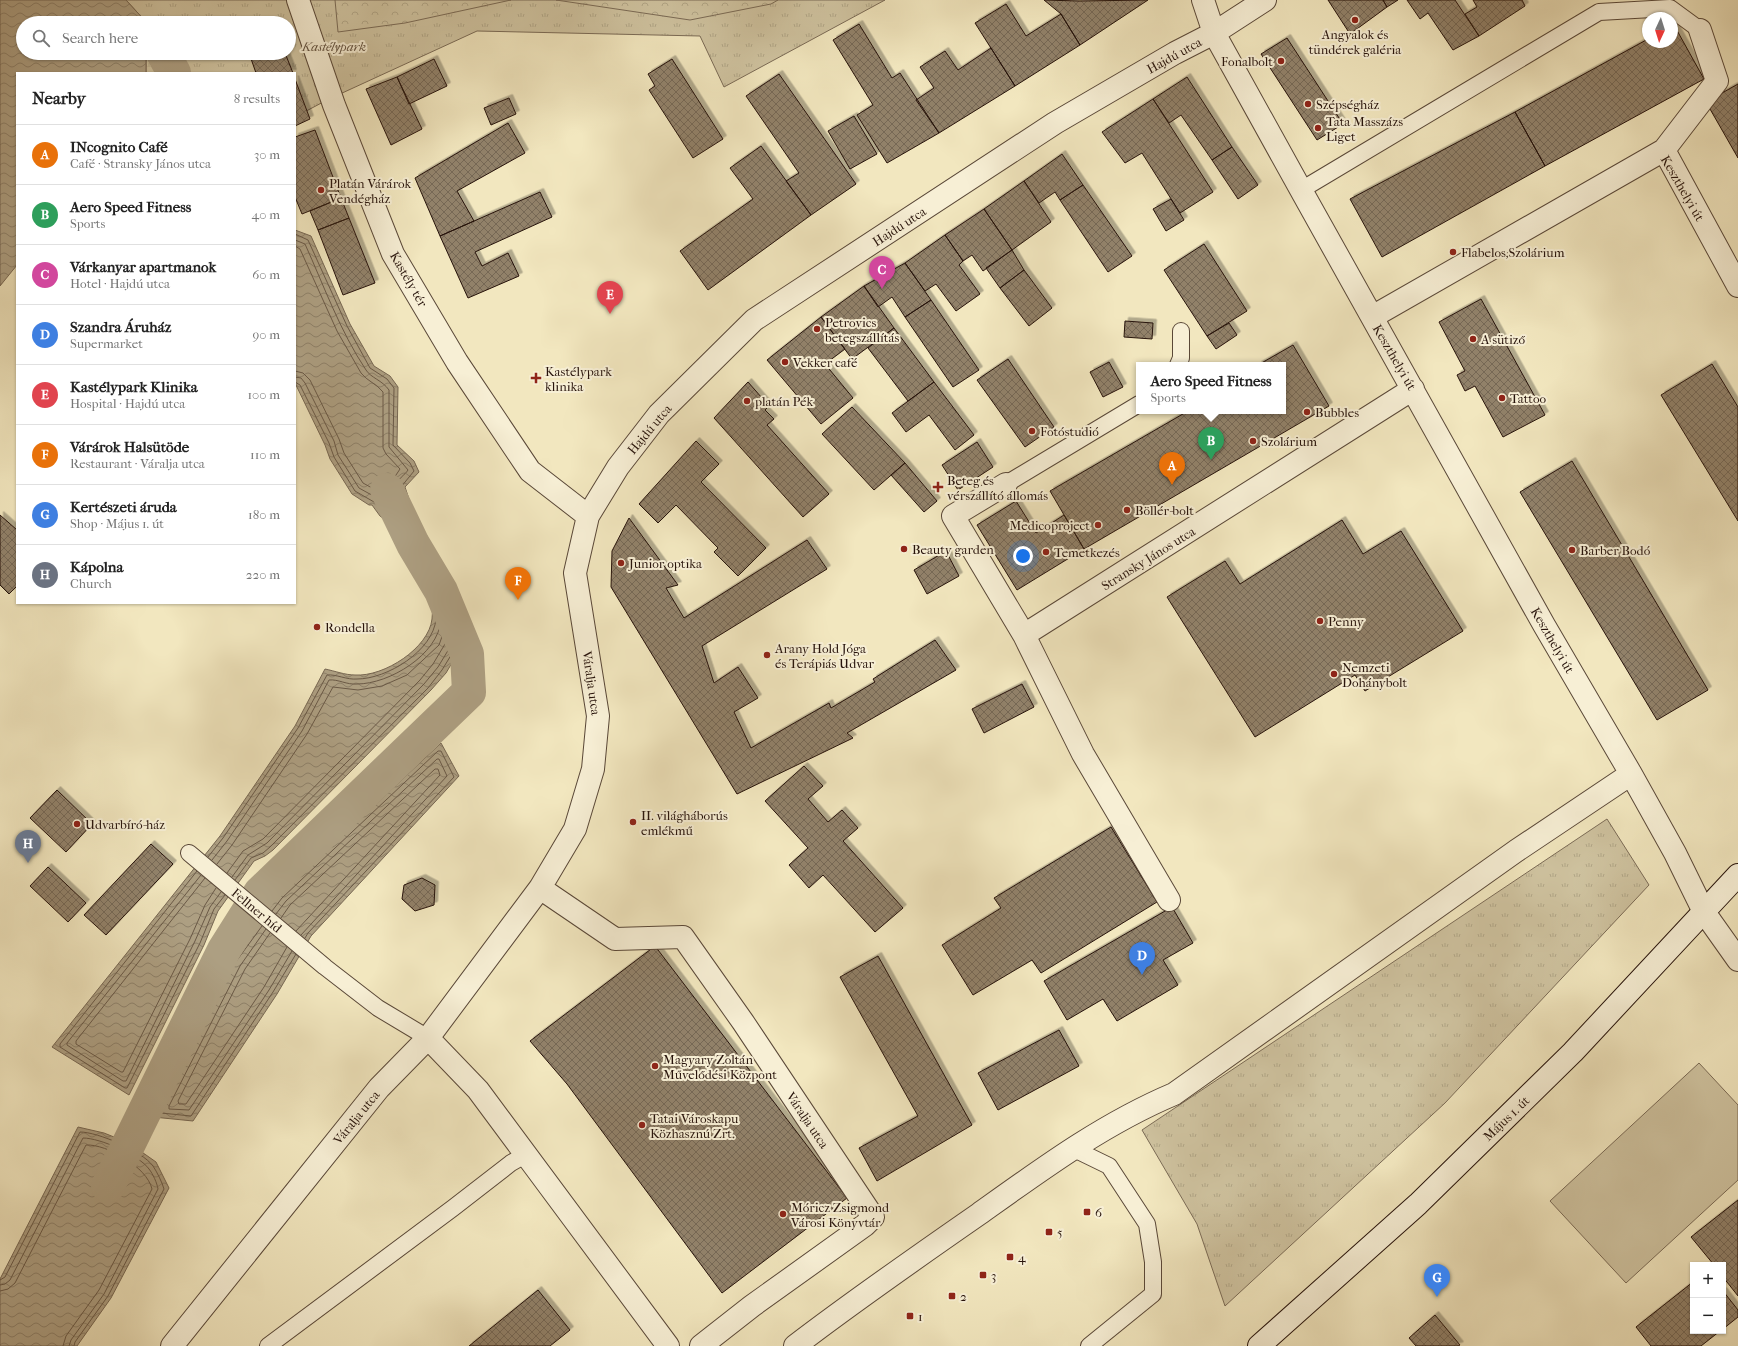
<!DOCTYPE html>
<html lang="en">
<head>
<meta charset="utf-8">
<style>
  :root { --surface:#fff; --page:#f6f6f6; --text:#222; --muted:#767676; --line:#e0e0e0; --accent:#b45309 }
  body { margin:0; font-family:"IM FELL French Canon",serif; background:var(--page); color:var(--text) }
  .controls { position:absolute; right:12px; bottom:12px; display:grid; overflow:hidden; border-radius:0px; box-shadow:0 1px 3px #0004 }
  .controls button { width:36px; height:36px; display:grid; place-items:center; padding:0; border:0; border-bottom:1px solid var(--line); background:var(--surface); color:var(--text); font:20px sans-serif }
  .compass { position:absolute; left:1642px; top:12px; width:36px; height:36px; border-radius:50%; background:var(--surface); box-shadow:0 1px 3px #0004; rotate:184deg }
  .you { position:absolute; left:1023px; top:556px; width:14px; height:14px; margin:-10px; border:3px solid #fff; border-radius:50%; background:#1a73e8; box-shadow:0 0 0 6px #1a73e833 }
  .badge { display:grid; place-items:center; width:26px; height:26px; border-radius:50%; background:var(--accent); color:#fff; font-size:13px; font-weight:700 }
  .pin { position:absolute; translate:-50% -33px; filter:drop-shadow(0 1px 2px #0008) }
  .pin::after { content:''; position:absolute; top:21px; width:14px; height:12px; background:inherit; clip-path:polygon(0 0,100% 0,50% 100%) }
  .popup { position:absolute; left:1136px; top:362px; width:150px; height:52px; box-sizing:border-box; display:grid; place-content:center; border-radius:0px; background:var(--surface); filter:drop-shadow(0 1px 3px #0005); font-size:13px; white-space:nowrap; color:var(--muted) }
  .popup b { font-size:15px; color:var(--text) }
  .popup::after { content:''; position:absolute; left:50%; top:100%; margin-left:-8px; border:8px solid transparent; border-top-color:var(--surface) }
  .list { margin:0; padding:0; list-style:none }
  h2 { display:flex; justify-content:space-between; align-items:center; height:52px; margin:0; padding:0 16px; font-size:17px }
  h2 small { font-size:13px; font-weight:400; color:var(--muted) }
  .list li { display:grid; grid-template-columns:26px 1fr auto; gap:12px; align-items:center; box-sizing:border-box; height:60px; padding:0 16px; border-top:1px solid var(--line) }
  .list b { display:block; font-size:15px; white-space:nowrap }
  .list p { margin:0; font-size:13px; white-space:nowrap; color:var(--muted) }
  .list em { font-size:13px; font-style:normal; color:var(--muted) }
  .icon { flex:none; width:22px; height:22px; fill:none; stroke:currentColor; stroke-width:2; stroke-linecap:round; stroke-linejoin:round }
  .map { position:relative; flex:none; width:1738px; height:1346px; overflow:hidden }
  .search { position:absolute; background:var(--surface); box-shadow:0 1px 3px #0004; left:16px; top:16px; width:280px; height:44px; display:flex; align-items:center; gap:10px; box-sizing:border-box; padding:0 14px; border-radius:22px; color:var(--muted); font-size:15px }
  .panel { position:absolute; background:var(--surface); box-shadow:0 1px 3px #0004; left:16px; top:72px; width:280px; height:532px; border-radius:0px }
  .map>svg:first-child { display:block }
</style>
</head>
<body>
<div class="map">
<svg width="1738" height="1346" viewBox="0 0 1738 1346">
  <defs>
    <pattern id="grass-tufts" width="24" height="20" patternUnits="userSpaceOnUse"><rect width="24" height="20" fill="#cfc3a0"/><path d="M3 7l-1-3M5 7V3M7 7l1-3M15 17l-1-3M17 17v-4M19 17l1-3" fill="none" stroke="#b2a788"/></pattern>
    <pattern id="forest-crowns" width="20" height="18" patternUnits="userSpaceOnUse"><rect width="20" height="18" fill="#cfc3a0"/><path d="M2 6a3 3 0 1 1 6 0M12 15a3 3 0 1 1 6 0" fill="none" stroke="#b2a788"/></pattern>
    <pattern id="water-waves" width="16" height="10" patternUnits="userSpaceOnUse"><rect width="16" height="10" fill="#ad9f82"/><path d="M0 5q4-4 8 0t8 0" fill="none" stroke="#8d8069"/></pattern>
    <pattern id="building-cross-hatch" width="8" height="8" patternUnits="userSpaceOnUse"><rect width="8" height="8" fill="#918169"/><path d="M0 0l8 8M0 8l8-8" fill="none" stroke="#766855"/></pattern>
    <filter id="shadow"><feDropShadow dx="3.5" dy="-3.5" stdDeviation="0" flood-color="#0004"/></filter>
  </defs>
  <rect width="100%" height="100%" fill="#f2e7bf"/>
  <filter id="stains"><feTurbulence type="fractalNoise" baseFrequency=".005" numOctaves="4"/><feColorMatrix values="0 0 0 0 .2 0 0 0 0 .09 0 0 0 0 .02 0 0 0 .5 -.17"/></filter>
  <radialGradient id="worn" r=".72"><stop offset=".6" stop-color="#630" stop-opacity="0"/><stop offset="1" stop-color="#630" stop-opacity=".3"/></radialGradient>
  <path fill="url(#grass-tufts)" stroke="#7b6b56" d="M126,0H885L724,87L700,36L477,31L327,100L295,117V73H146V53H289V23H147Z
    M1607,819L1649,885L1445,1103L1225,1306L1197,1224L1142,1130Z"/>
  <path fill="url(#forest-crowns)" stroke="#7b6b56" d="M335,0H511L405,23L338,32Z
    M556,0H778L771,4L690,20Z"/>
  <path fill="#cfc3a0" stroke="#7b6b56" d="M1699,1063L1738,1105V1180L1626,1283L1550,1201Z"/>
  <path fill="url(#water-waves)" stroke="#776752" d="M0,0H126L147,23H23V53H146V73H17V265L0,286Z
    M295,230L311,236L350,324L374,366L390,376L398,387L397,445L414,461L419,472L405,487L411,505L410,521L413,529L402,534L397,528L380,516L372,505H369L352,494L330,459L325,445L295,383Z
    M443,566L472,629L446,673L431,690L273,850L265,856L254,861L218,911L204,945L129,1095L52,1047L220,836L295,726L325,669C335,671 345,675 355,675C384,677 429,648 432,619C434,603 428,589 422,574Z
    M441,743L459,776L311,936L277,994L193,1121L153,1117L232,961L279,895Z
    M78,1127L104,1133L129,1143L156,1162L169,1188L111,1298L77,1346H0V1279Z"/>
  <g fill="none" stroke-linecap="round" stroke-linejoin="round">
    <path stroke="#6a5946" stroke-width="1" d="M295,234L308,240L347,326L370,368L387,379L394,388L393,445L410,463L414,471L401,487L407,506V527L402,528L383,513L374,502L355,491L334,457L329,443L300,385L295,382
      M295,240L305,244C324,286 340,331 366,370C371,378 382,380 389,390V447L408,470C405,475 397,479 396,486C394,496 404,505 401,518H399L387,509L377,498L359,488L338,455L334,441L305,383L301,378L295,377
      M295,246L300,249L337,331L361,373C367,381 377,384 383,392V448L386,454L400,469L390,484L394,505H391L381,493L363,483L344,453L339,439L310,380L303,373L295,371
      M208,857L223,838L298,728L327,675C336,674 347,680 357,679C387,679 433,651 436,619C438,604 432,592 428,577L441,572L467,629L442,670L428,688L270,847L263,853L251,858L235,880
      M212,860L227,841L302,731L329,680C338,679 347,685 357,684C389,684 438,655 441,620C443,606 439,594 434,581L436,579H439L461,629L438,667L424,684L267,843L248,855L232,877
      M217,864L232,845L307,734L333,687L358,690L382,686L407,675L439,645L448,620H451L454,629L433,664L420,680L263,839L243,851L227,873
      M197,871L60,1044V1047L125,1088H127L200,943L214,909L225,895
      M201,875L67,1043V1045L123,1081H126L195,941L210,907L221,892
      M205,878L76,1041V1044L121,1072H123L190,939L205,905L216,888
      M272,911L282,898L438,751H441L454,777L308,933L305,938
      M276,914L286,901L437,759H439L447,776L301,935
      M281,918L290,905L435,769H438L440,775L296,931
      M262,926L235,963L161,1111V1113L191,1116L273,992L296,954
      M266,929L240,966L169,1106V1109L189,1110L269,990L292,951
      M270,933L245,969L178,1101L179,1104H186L264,987L287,947
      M0,1280L5,1277L80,1132C98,1132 142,1151 153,1166C157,1172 162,1182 164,1189L108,1296L75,1342L74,1346
      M0,1285L5,1284L10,1280L83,1138C100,1138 139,1155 149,1169C153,1174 157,1183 158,1189L104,1294L71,1340L69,1346
      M0,1291L8,1289L15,1283L86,1145C107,1144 147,1167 152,1189L99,1290L66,1336L63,1346"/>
    <path stroke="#ad9f82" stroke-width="34" d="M163,53L174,73
      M108,1186L224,950L260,893L469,692L467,654L441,591L413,544L387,490"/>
  </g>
  <path fill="url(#building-cross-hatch)" stroke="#27130b" filter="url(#shadow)" d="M1044,0L1079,1L1148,0L1080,45L1061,14Z
    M1328,0H1383L1387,7L1350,34Z
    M1383,0H1398L1387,7Z
    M1407,0H1455L1479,36L1453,50L1428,13L1420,19Z
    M1473,0H1522L1525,6L1479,36L1465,14L1477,7Z
    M1006,4L1026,36L1061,14L1080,45L1015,86L975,23Z
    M859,24L892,78L900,73L939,133L887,163L857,115L873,105L833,40Z
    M1674,25L1704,79L1545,166L1515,112L1648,39V42H1672V26Z
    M1287,38L1343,124L1317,140L1261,54Z
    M991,48L1015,86L939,133L916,100L934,88L920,67L945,51L958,70Z
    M249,53H285L293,73H256Z
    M434,59L447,86L409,104L397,77Z
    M672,59L723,139L693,158L649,90L655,86L648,74Z
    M779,74L856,184L811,215L786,181L799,173L746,96Z
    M397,77L422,129L391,145L366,89Z
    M1187,77L1232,147L1212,160L1181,115L1169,123L1153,99Z
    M295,79L310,119L295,126Z
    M1738,84V158L1706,102Z
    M509,98L516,114L491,125L484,108Z
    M1153,99L1213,192L1180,213L1142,153L1125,163L1102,132Z
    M1515,112L1545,166L1382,257L1350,199Z
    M854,116L877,154L850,169L828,131Z
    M508,123L525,153L457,191L474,221L440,236L415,178Z
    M315,130L341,198L302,214L295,197V137Z
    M761,146L811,215L708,290L680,251L753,199L730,168Z
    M1232,147L1258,185L1238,199L1212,160Z
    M1062,154L1083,185L1060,200L1055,192L1039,203L1024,181Z
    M1024,181L1051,222L1012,250L984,209Z
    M1083,185L1132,256L1108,272L1060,200Z
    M540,192L552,217L475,252L482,266L508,253L519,276L468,298L440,236Z
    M341,198L349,218L318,230L310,211Z
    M1171,199L1184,220L1166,231L1153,209Z
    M984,209L1012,250L983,271L972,255L963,261L945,235Z
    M349,218L375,283L343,295L318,230Z
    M945,235L963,261L959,265L980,294L956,311L936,284L925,291L905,263Z
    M1204,244L1247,311L1207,336L1164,270Z
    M1012,250L1024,270L1000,288L986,268Z
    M905,263L931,300L905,317L892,297L878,307L864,286Z
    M1024,270L1052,308L1029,326L1000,288Z
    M864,286L894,328L852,359L821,317Z
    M1481,299L1545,415L1503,437L1475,386L1465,391L1457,375L1465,371L1439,322Z
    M931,300L979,370L953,387L905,317Z
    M821,317L845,349L825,364L853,398L821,424L767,360Z
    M1125,321L1153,323L1152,339L1124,337Z
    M1229,323L1237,335L1216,349L1207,336Z
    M894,328L934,382L908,401L868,348Z
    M1293,345L1329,406L1084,549L1050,491L1188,411H1283V365H1258Z
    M1008,359L1054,427L1025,447L977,380Z
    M1109,362L1123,387L1103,397L1090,372Z
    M1712,364L1738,407V521L1661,395Z
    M748,382L769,406L765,410L774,419L767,425L829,494L803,517L714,418Z
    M934,382L974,435L955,450L929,415L906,432L892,413Z
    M852,407L905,463L874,490L822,434Z
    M696,441L719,464L701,482L766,548L738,576L714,552L718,548L676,505L658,523L639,504Z
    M977,442L993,467L958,490L942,465Z
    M1572,461L1708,690L1657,720L1520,492Z
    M905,463L937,501L924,512L891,475Z
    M1016,501L1036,533L1064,515L1084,549L1017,590L977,525Z
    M0,515L17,530V586L9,594L0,585Z
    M629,518L678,585L666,588L684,618L807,540L827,569L702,646L714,683L738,667L758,698L734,712L751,748L829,703L831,708L875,682L873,679L935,640L956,670L847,733L853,738L737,794L611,587L612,551Z
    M1342,520L1363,554L1401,531L1463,631L1365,691L1355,675L1255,737L1167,597L1225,561L1240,584Z
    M946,551L959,576L927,594L914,570Z
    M1022,684L1034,707L984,733L972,709Z
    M804,766L823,786L808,799L828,822L842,810L858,828L843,841L903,908L875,932L823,875L809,888L789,865L808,848L765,801Z
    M57,790L92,824L66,852L30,818Z
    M1111,827L1157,902L1041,973L1032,960L973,995L942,945L1001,908L994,898Z
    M151,844L173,864L106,935L84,915Z
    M48,867L86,903L68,922L30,886Z
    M422,878L435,885L434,905L415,911L402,899L404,885Z
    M1172,907L1193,943L1163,960L1178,985L1117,1021L1103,999L1067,1020L1044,981Z
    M655,946L847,1198L722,1293L567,1084L530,1041Z
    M878,956L972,1125L877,1181L859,1148L918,1116L840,977Z
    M1059,1030L1079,1066L998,1110L978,1073Z
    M1738,1200V1296L1723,1277V1265H1714L1691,1237Z
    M1693,1282V1331H1720L1701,1346H1651L1636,1327Z
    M538,1290L570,1330L550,1346H469Z
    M1723,1291L1738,1310V1317L1723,1329Z
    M1435,1315L1460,1345L1458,1346H1416L1409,1338Z"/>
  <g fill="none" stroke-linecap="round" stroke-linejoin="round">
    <defs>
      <path id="service" d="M1301,190L1599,12L1670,8L1700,30
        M1178,365L1181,358V331
        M1006,484L1139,404
        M189,853L325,967L378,1008L428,1038
        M1072,1148L1109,1166L1147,1224L1153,1262V1294L1089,1346
        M268,1346L453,1208L511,1163L525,1155"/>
      <path id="minor" d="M298,0L334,105L393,254L457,362L530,471L588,516
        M1203,0L1214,33L1301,190L1544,625L1631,774L1675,853L1704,912L1738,960
        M1664,150L1717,81L1700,30
        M1372,317L1664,150L1738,286
        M1006,484L953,516L1024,635L1083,754L1169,900
        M1024,635L1413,389
        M540,888L615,939L683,937L743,1022L873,1217L865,1225L752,1306L701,1346
        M428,1038L478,1090L668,1346
        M172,1346L379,1088L428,1038L540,888L575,829L593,769L598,716L575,573L588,516L618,467L659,414L754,320L1055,123L1175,53L1214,33L1265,0
        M795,1346C855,1300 917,1257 979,1214C1042,1169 1103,1124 1174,1094L1516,851L1631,774"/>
      <path id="secondary" d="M1259,1346L1418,1204L1573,1052L1738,875"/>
    </defs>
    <use href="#service" stroke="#5a4838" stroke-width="18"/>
    <use href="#minor" stroke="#5a4838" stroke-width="24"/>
    <use href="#secondary" stroke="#27130b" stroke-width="24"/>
    <use href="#service" stroke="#f7efd5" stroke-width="16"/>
    <use href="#minor" stroke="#f7efd5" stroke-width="22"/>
    <use href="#secondary" stroke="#f7efd5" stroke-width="22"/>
  </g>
  <g fill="#8f2418" stroke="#f7efd5" stroke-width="1.5">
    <circle cx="1355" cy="20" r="4"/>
    <circle cx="1281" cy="61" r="4"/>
    <circle cx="1308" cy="104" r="4"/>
    <circle cx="1318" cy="128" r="4"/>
    <circle cx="321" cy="190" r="4"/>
    <circle cx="1453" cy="252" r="4"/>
    <circle cx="817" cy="329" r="4"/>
    <circle cx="1473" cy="339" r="4"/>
    <circle cx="785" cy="362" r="4"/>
    <path d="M534 372h4v4h4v4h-4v4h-4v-4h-4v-4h4z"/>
    <circle cx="1502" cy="398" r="4"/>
    <circle cx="747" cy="401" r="4"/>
    <circle cx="1307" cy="412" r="4"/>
    <circle cx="1032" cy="431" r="4"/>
    <circle cx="1253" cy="441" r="4"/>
    <path d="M936 481h4v4h4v4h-4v4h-4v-4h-4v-4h4z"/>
    <circle cx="1127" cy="510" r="4"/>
    <circle cx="1098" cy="525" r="4"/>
    <circle cx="904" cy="549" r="4"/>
    <circle cx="1572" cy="550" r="4"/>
    <circle cx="1046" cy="552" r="4"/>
    <circle cx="621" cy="563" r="4"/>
    <circle cx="1320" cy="621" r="4"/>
    <circle cx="317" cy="627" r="4"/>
    <circle cx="767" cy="655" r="4"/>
    <circle cx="1334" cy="674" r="4"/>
    <circle cx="633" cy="822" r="4"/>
    <circle cx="77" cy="824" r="4"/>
    <circle cx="655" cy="1066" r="4"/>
    <circle cx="642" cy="1125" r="4"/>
    <rect x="1083" y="1208" width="8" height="8" rx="2"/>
    <circle cx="783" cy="1214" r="4"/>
    <rect x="1045" y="1228" width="8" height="8" rx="2"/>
    <rect x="1006" y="1253" width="8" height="8" rx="2"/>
    <rect x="979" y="1271" width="8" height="8" rx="2"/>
    <rect x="948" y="1292" width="8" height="8" rx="2"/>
    <rect x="906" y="1312" width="8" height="8" rx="2"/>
  </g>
  <g text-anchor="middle" stroke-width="4" stroke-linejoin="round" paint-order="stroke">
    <g font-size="13" fill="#27130b" stroke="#f7efd5" text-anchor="start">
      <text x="1355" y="39" text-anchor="middle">Angyalok és<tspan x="1355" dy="15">tündérek galéria</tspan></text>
      <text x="1273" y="66" text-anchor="end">Fonalbolt</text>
      <text x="1316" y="109">Szépségház</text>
      <text x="1326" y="126">Tata Masszázs<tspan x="1326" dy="15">Liget</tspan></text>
      <text x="329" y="188">Platán Várárok<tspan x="329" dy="15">Vendégház</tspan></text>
      <text x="1461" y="257">Flabelos,Szolárium</text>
      <text x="825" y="327">Petrovics<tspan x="825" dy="15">betegszállítás</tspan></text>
      <text x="1481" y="344">A sütiző</text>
      <text x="793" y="367">Vekker café</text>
      <text x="545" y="376">Kastélypark<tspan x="545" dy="15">klinika</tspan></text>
      <text x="1510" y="403">Tattoo</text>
      <text x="755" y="406">platán Pék</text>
      <text x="1315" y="417">Bubbles</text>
      <text x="1040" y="436">Fotóstudió</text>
      <text x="1261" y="446">Szolárium</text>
      <text x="947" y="485">Beteg és<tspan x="947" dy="15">vérszállító állomás</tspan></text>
      <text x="1135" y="515">Böllér-bolt</text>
      <text x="1090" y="530" text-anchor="end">Medicoproject</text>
      <text x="912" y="554">Beauty garden</text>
      <text x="1580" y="555">Barber Bodó</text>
      <text x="1054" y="557">Temetkezés</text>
      <text x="629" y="568">Junior optika</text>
      <text x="1328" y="626">Penny</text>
      <text x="325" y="632">Rondella</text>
      <text x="775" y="653">Arany Hold Jóga<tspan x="775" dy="15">és Terápiás Udvar</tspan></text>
      <text x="1342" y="672">Nemzeti<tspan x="1342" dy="15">Dohánybolt</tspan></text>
      <text x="641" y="820">II. világháborús<tspan x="641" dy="15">emlékmű</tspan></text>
      <text x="85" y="829">Udvarbíró-ház</text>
      <text x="663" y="1064">Magyary Zoltán<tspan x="663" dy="15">Művelődési Központ</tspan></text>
      <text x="650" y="1123">Tatai Városkapu<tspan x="650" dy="15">Közhasznú Zrt.</tspan></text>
      <text x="791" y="1212">Móricz Zsigmond<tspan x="791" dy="15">Városi Könyvtár</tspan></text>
      <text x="1095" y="1217">6</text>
      <text x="1057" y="1237">5</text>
      <text x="1018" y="1262">4</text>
      <text x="991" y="1280">3</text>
      <text x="960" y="1301">2</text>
      <text x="918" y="1321">1</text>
    </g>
    <g font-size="13" font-style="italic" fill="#62513f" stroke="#f7efd5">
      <text x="334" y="51">Kastélypark</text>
    </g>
    <g font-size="13" fill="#27130b" stroke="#f7efd5">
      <text transform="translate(1174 55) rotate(-29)" y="5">Hajdú utca</text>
      <text transform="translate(1683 188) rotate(60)" y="5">Keszthelyi út</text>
      <text transform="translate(899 226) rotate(-33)" y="5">Hajdú utca</text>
      <text transform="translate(409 279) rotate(60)" y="5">Kastély tér</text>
      <text transform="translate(1395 357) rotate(60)" y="5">Keszthelyi út</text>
      <text transform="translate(649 429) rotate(-50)" y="5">Hajdú utca</text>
      <text transform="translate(1148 558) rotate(-32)" y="5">Stransky János utca</text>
      <text transform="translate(1553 640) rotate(60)" y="5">Keszthelyi út</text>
      <text transform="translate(592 683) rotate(82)" y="5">Váralja utca</text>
      <text transform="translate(257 910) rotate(40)" y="5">Fellner híd</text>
      <text transform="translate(356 1117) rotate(-51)" y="5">Váralja utca</text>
      <text transform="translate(1506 1118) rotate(-44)" y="5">Május 1. út</text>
      <text transform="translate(808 1120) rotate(56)" y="5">Váralja utca</text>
    </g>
  </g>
  <rect width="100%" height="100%" filter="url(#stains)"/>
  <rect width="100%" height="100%" fill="url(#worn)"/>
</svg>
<div class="controls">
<button>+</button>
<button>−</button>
</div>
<svg class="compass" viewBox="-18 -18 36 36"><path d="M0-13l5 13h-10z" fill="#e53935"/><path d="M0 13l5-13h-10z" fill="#767676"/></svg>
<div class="you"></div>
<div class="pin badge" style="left:1172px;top:485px;background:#e8710a">A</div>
<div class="pin badge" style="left:1211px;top:460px;background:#2e9e5b">B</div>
<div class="popup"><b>Aero Speed Fitness</b>Sports</div>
<div class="pin badge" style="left:882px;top:289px;background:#d1479c">C</div>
<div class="pin badge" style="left:1142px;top:975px;background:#3f7fe0">D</div>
<div class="pin badge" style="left:610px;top:314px;background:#e0444e">E</div>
<div class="pin badge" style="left:518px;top:600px;background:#e8710a">F</div>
<div class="pin badge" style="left:1437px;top:1297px;background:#3f7fe0">G</div>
<div class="pin badge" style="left:28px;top:863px;background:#6b7280">H</div>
<div class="search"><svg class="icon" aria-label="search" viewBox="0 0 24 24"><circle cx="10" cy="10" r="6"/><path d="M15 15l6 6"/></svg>Search here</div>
<section class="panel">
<h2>Nearby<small>8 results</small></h2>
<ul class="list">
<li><span class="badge" style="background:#e8710a">A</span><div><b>INcognito Café</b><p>Café · Stransky János utca</p></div><em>30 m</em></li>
<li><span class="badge" style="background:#2e9e5b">B</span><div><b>Aero Speed Fitness</b><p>Sports</p></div><em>40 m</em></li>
<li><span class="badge" style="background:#d1479c">C</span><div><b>Várkanyar apartmanok</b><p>Hotel · Hajdú utca</p></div><em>60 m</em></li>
<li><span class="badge" style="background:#3f7fe0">D</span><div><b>Szandra Áruház</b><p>Supermarket</p></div><em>90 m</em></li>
<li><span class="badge" style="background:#e0444e">E</span><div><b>Kastélypark Klinika</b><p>Hospital · Hajdú utca</p></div><em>100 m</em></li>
<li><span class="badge" style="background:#e8710a">F</span><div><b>Várárok Halsütöde</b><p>Restaurant · Váralja utca</p></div><em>110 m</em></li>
<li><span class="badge" style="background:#3f7fe0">G</span><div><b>Kertészeti áruda</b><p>Shop · Május 1. út</p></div><em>180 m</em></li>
<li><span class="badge" style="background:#6b7280">H</span><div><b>Kápolna</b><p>Church</p></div><em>220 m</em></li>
</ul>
</section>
</div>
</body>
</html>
